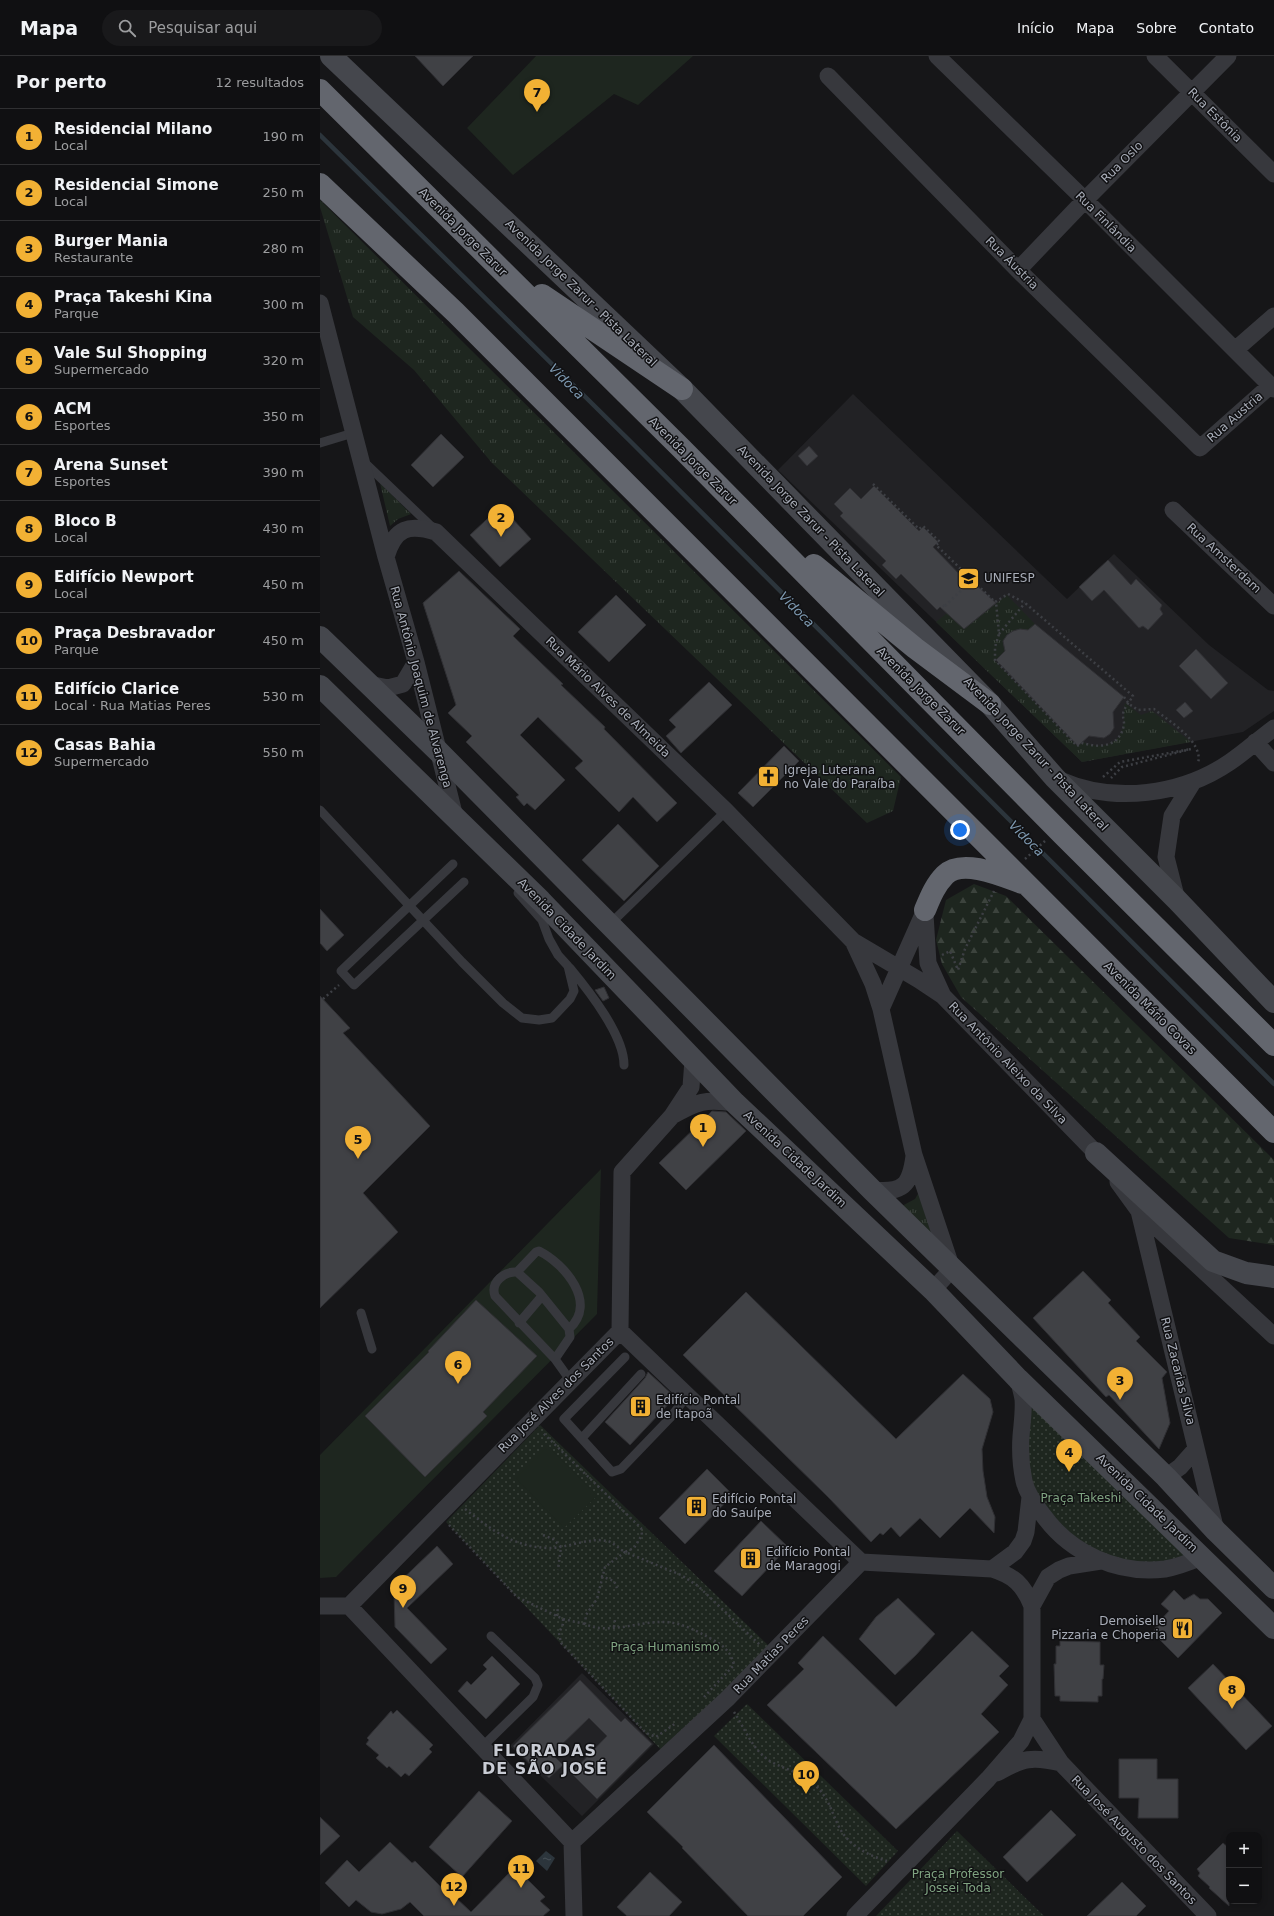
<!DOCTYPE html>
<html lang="pt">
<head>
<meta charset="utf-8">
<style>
  :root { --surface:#101012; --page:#19191b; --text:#f1f3f6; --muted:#9c9d9f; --line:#303032; --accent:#f2b134 }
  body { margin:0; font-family:"DejaVu Sans",sans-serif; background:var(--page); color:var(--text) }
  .controls { position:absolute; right:12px; bottom:12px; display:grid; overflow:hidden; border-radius:8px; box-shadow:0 2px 6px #0003 }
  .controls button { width:36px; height:36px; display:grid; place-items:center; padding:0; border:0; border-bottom:1px solid var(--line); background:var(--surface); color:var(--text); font:20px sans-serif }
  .you { position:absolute; left:640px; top:774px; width:14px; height:14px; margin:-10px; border:3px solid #fff; border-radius:50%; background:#1a73e8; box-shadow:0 0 0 6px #1a73e833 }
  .badge { display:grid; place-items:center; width:26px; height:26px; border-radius:50%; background:var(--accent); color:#111; font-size:13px; font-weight:700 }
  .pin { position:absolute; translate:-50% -33px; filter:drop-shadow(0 1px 2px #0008) }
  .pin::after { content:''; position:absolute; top:21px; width:14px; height:12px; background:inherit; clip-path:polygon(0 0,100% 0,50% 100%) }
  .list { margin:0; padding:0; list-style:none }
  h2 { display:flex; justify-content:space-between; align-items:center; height:52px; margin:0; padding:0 16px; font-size:17px }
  h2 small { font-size:13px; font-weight:400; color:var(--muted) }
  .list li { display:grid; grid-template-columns:26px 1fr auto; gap:12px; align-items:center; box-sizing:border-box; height:56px; padding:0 16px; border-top:1px solid var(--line) }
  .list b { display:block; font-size:15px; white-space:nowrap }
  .list p { margin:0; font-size:13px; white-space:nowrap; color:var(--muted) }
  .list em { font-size:13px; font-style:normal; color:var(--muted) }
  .icon { flex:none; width:22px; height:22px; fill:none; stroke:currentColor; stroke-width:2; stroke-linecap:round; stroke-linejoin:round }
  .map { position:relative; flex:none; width:954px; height:1860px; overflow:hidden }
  header { display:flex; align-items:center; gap:24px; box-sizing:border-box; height:56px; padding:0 20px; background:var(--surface); border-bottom:1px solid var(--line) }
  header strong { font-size:19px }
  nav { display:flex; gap:22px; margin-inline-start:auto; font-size:14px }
  .search { width:280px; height:36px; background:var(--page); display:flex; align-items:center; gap:10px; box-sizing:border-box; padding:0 14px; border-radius:22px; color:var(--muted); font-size:15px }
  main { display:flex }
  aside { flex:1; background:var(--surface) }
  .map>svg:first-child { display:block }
</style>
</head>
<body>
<header>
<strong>Mapa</strong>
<div class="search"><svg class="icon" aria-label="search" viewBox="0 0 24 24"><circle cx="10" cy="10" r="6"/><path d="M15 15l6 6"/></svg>Pesquisar aqui</div>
<nav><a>Início</a><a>Mapa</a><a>Sobre</a><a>Contato</a></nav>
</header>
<main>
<aside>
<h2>Por perto<small>12 resultados</small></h2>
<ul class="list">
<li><span class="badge">1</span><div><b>Residencial Milano</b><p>Local</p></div><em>190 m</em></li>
<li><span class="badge">2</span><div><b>Residencial Simone</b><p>Local</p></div><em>250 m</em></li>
<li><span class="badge">3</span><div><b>Burger Mania</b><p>Restaurante</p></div><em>280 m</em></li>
<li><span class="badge">4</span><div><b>Praça Takeshi Kina</b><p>Parque</p></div><em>300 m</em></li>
<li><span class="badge">5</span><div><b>Vale Sul Shopping</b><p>Supermercado</p></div><em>320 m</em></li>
<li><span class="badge">6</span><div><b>ACM</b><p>Esportes</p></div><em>350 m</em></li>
<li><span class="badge">7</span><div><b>Arena Sunset</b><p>Esportes</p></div><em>390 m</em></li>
<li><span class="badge">8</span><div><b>Bloco B</b><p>Local</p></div><em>430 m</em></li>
<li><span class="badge">9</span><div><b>Edifício Newport</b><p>Local</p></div><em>450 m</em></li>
<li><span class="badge">10</span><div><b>Praça Desbravador</b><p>Parque</p></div><em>450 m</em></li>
<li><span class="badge">11</span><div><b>Edifício Clarice</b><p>Local · Rua Matias Peres</p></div><em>530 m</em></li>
<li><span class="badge">12</span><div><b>Casas Bahia</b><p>Supermercado</p></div><em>550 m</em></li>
</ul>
</aside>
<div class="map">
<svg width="954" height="1860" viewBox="0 0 954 1860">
  <defs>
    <pattern id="grass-tufts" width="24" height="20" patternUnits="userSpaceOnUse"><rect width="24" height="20" fill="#1e261f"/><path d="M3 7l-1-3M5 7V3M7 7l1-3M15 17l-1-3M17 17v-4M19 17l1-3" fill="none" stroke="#3c433d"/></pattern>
    <pattern id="forest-firs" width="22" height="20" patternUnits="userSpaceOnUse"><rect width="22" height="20" fill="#1e261f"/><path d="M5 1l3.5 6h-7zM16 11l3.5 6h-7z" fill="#3c433d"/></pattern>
    <pattern id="park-dots" width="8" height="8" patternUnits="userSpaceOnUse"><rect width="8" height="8" fill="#1e261f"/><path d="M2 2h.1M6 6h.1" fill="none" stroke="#3c433d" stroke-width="1.8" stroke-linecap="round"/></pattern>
    <pattern id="water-ripples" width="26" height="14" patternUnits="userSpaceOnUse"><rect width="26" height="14" fill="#2c353c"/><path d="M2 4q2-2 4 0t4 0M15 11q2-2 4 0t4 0" fill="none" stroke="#485056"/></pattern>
  </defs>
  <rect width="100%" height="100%" fill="#161618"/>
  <path fill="#222225" d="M533,338L747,543L794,498L889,589L948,634L954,635V655L923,676L762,706L458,414Z
    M262,1617L334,1688L262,1760L190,1690Z"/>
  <path fill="url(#grass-tufts)" d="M0,144L581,721L573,755L547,767L172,407L94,314L33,261L0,151Z
    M60,427L91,458L78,463L70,470Z
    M687,539L715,568L708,574C696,572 690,575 683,585L685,595L675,605L757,690L763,686C780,694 799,690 803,670C805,663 803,655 805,647L821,659L832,655L871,686L762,706L616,566L627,557L644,573Z
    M599,1136L616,1190L580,1151L595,1143Z"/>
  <path fill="url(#forest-firs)" d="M654,828L686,840L954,1104V1189L909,1182L641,941L622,908L616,884L626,844Z"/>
  <path fill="url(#park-dots)" d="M703,1344L882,1501L862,1510L781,1505L710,1441Z
    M220,1369L449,1590L344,1697L126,1466Z
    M427,1648L578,1795L546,1830L394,1680Z
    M637,1775L724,1860H556Z"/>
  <path fill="#1e261f" d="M216,0H373L318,49L294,38L193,119L147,72Z
    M281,1113L277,1258L16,1521L0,1522V1399Z
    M228,1390L277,1440L244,1472L196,1422Z"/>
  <path fill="url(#water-ripples)" d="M226,1795L235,1802L227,1815L216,1805Z"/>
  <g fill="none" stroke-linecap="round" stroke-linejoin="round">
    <path stroke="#2c353c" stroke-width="4.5" d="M0,79L311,386L954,1028"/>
  </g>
  <path fill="#404145" stroke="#303034" d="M95,0H153L123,30Z
    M121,378L144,401L113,431L91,409Z
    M489,390L498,400L487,410L478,400Z
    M554,430L599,475L603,471L618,486L613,491L651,530L654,527L676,547L644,573L620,551L617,554L581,518L576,523L562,509L566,505L520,460L523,457L514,448L530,432L541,443Z
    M181,450L211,483L180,511L150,479Z
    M788,504L811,529L816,523L842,549L840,553L843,558L828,574L823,570L819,572L784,534L772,545L759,531Z
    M139,515L200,573L193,580L243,628L241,629L285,671L284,673L357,747L337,766L313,741L299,756L255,712L263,705L218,661L200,679L245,724L215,754L207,747L204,750L196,741L199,739L146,686L152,680L128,657L136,649L103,547Z
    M296,539L326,569L289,606L258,576Z
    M715,568L804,641L793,656L794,672L790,678L784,682L769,680L758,690L676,604L685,595L683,585L687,579L693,575L700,573L708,574Z
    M876,593L908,627L891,643L859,610Z
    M389,626L412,649L361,697L346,680L356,671L349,664Z
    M865,646L873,655L864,662L856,654Z
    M464,690L479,705L433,751L418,737Z
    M298,768L339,810L304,845L262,804Z
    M0,853L24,879L7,895L0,887Z
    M284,931L289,942L283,945L275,934Z
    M0,940L30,972L23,977L110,1070L43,1137L78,1176L0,1252Z
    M392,1055L406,1056L426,1075L366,1134L339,1107Z
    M763,1215L791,1244L788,1247L820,1281L816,1285L847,1316L842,1322L850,1367L839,1393L789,1339L786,1341L713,1262Z
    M426,1236L576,1383L643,1318L670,1343L673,1356L662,1393L663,1415L667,1441L675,1461L674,1477L650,1452L620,1482L600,1462L580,1481L571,1471L563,1479L560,1477L551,1486L508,1441L363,1299Z
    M156,1244L217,1300L163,1356L167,1360L105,1421L45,1360L109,1296L108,1295Z
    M328,1316L355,1341L310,1389L285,1366L325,1322Z
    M387,1413L413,1439L365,1488L339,1462Z
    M441,1465L468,1491L422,1540L394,1515Z
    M117,1490L133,1508L87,1552L127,1593L111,1608L75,1571L74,1537L71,1534Z
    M854,1534L864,1544L874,1538L880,1543H888L902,1557L858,1602L833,1577L838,1567L849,1555L841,1548Z
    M578,1542L615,1578L596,1599L575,1619L539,1583L556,1561Z
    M652,1575L689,1610L679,1620L688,1629L661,1658L679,1676L576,1773L447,1649L484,1613L478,1607L503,1580L576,1651Z
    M740,1585L780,1586V1609H784L783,1623H782V1640H778V1646L740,1645V1640H735L734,1608H736V1590H740Z
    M172,1600L200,1628L166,1663L138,1635L147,1625L151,1629L167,1613L163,1609Z
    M893,1608L952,1670L926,1694L868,1632Z
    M260,1624L301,1666L305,1662L332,1688L277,1743L251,1717L287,1680L269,1662L232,1698L243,1709L229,1722L222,1716L220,1718L193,1690Z
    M77,1654L113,1689L109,1693L112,1696L89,1720L85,1717L81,1721L69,1710L67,1712L56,1702L59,1699L46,1688L49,1684L47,1682L71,1655L73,1658Z
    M394,1689L522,1821L483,1860H428L362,1792L363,1791L327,1756Z
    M799,1703H837V1723H858V1762H818L819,1742H799Z
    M159,1735L192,1765L142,1821L109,1791Z
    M731,1754L756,1779L707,1826L683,1801Z
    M0,1761L20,1780L0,1799Z
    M70,1786L92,1807L95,1805L132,1842L134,1840L151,1856L191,1815L202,1826L206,1822L225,1841L220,1845L230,1854L223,1860H104L90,1846L81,1853L62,1858L51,1856L36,1844L29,1851L5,1827L27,1804L39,1816Z
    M903,1787L909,1792V1850L889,1832L890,1831L878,1820L880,1817L877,1813Z
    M330,1816L362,1846L349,1860H307L297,1851Z
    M802,1826L826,1850L816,1860H767Z"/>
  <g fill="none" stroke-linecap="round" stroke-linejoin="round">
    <path stroke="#3d3f44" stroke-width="2.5" stroke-dasharray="2 3" stroke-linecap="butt" d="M553,428L599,473L603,470L620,486L616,489L675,546L688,538L705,547L813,640C810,645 803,653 803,659C803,662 804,665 804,668C801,690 781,693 763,687L757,690L675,604V591L679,578L676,546
      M623,549L626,552
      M625,550L652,524
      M679,578L705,547
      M804,641L809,648L818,654L834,653C849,665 884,686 878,707
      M783,721L800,706L871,693L802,711L791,722
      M705,803L725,785
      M622,899L630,895L638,914L645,893L674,835
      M3,943L19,929
      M145,1453C172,1474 193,1491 229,1492C247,1492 270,1481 287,1485C293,1486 299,1493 305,1496L314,1492L322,1479L321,1472L222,1376
      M129,1469L197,1541L243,1563V1568L239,1577L241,1587L326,1677L336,1681L356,1667
      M223,1479L233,1483L241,1491L238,1514
      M281,1520L294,1525L297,1532
      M237,1560L238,1551
      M243,1563L265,1568
      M294,1571L295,1564
      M384,1641L414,1609C410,1593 402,1589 388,1581C375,1574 359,1566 344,1566C319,1565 289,1579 265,1568L266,1559L277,1543L285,1511L305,1496L361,1519L378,1530L440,1589
      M414,1656C424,1671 433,1695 450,1705C467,1715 483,1716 497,1731C509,1743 512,1757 519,1771C528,1789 549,1800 567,1805"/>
    <path stroke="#37383d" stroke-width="9" d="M0,387L33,377
      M44,406L113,472
      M0,754L142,906L183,947L202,962L219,964L232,962L250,943L254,935L248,910L238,899L229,883L222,864L198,837
      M133,808L21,915L34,929L144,826
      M289,869L406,755
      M250,912C269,935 304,979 304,1009
      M197,1216L216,1196L219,1195C245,1208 278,1247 249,1273
      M41,1257L52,1293
      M199,1267L222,1240
      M305,1301L244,1363L292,1416L301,1413L350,1362L367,1340
      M235,1303L250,1281L249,1273L219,1236L197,1216C185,1215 170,1226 175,1240L235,1303L250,1324
      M262,1382L321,1318
      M162,1691L213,1641L218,1629L215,1622L171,1580"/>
    <path stroke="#37383d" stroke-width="17" d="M617,0L765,144L954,333
      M835,0L954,118
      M508,20L698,214L880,392L951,329
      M698,214L765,144L908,0
      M0,247L66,501L96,606L135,761
      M915,294L954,260
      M853,454L954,550
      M66,501C75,471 89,468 116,476L406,755L533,885L599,924L623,940L776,1097L783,1107
      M49,628L68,632L83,628L96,606
      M935,686L954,707
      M740,724C794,748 862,739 910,706C925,696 939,683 954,672
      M857,844L846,801L852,760L873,726
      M605,858L608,907L623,940
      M533,885L553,928L561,953L594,1099L632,1213L613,1234
      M561,953L605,854
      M373,1004L371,1031L352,1060C378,1045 385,1043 415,1047
      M798,1126L819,1155L954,1280
      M552,1134C583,1137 590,1130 594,1100
      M819,1155L896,1475
      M300,1275L541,1506
      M698,1323C700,1330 702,1337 703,1343C704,1355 702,1368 701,1380C700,1394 701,1411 704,1425C707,1438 715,1449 723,1459C750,1497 798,1519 845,1513C858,1511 870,1506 882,1501
      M846,1421L860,1411L876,1393
      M672,1513C694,1520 703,1528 712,1550
      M0,1550H29L300,1275L302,1116L352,1060
      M29,1550L252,1786
      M712,1663L741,1707L888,1860
      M677,1717C703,1702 712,1700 741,1707
      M254,1860L252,1786L407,1643L541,1506L672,1513L695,1496L703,1485L706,1476L710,1441
      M535,1860L668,1723L701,1685L712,1663V1550L728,1521L739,1514L749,1510L781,1505"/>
    <path stroke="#45474d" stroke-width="22" d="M11,0L362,333L670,648L735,722L857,844L954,946
      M0,581L118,695L552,1134L846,1421L896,1475L954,1532
      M0,630L221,845L415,1047L613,1234L698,1323L954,1572
      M776,1097L893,1205L926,1217L954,1221"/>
    <path stroke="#63666e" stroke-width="22" d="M0,34L361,392L743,779L954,989
      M0,128L136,257L954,1076
      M222,239L362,333
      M494,509L595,592L670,648
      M605,854C610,842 615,829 625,819C642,802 683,820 702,827"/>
  </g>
  <defs>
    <symbol id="university-square" viewBox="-11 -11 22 22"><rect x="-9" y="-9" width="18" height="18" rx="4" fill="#f2b134" stroke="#111113"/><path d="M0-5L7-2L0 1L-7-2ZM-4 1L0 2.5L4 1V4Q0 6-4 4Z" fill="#111"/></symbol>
    <symbol id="church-square" viewBox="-11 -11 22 22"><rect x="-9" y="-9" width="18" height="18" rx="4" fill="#f2b134" stroke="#111113"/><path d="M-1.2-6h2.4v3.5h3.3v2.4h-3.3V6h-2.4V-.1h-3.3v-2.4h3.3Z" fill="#111"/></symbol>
    <symbol id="building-square" viewBox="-11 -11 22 22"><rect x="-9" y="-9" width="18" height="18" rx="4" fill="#f2b134" stroke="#111113"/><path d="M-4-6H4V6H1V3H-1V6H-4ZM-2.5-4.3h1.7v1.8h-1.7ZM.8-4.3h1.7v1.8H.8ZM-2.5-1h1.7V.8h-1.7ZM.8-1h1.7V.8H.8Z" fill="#111"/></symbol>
    <symbol id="restaurant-square" viewBox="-11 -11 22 22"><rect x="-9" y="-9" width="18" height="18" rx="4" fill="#f2b134" stroke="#111113"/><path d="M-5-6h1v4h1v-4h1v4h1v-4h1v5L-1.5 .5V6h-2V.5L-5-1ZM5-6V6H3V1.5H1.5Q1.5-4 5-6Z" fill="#111"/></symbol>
  </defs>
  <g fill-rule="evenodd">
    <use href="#university-square" x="636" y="510" width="25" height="25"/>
    <use href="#church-square" x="436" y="708" width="25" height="25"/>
    <use href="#building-square" x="308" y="1338" width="25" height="25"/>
    <use href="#building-square" x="364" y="1438" width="25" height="25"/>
    <use href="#building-square" x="418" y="1490" width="25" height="25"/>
    <use href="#restaurant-square" x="850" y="1560" width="25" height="25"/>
  </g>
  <g text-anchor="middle" stroke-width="3" stroke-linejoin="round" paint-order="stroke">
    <g font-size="12" fill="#a8adb8" stroke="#111113">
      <text transform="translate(895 59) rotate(45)" y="4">Rua Estônia</text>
      <text transform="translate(802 106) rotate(-45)" y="4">Rua Oslo</text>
      <text transform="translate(786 166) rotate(45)" y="4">Rua Finlândia</text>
      <text transform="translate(143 176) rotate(45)" y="4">Avenida Jorge Zarur</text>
      <text transform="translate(692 207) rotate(45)" y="4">Rua Áustria</text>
      <text transform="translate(261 237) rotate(44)" y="4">Avenida Jorge Zarur - Pista Lateral</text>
      <text transform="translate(915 361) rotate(-41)" y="4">Rua Austria</text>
      <text transform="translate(373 405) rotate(45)" y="4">Avenida Jorge Zarur</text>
      <text transform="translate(491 465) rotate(46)" y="4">Avenida Jorge Zarur - Pista Lateral</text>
      <text transform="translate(904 502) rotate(43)" y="4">Rua Amsterdam</text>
      <text transform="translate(101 631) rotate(75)" y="4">Rua Antônio Joaquim de Alvarenga</text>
      <text transform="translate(601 635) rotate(45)" y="4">Avenida Jorge Zarur</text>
      <text transform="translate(288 641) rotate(44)" y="4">Rua Mário Alves de Almeida</text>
      <text transform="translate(716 698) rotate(47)" y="4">Avenida Jorge Zarur - Pista Lateral</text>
      <text transform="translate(247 873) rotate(46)" y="4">Avenida Cidade Jardim</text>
      <text transform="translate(830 952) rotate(45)" y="4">Avenida Mário Covas</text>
      <text transform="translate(688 1007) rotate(46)" y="4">Rua Antônio Aleixo da Silva</text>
      <text transform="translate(475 1103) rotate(43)" y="4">Avenida Cidade Jardim</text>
      <text transform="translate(858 1315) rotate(76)" y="4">Rua Zacarias Silva</text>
      <text transform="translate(236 1339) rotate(-45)" y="4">Rua José Alves dos Santos</text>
      <text transform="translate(827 1447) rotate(44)" y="4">Avenida Cidade Jardim</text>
      <text transform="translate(451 1599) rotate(-46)" y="4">Rua Matias Peres</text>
      <text transform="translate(814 1784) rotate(46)" y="4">Rua José Augusto dos Santos</text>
    </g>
    <g font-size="12" fill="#a8adb8" stroke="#111113" text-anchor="start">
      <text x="664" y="526">UNIFESP</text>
      <text x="464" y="718">Igreja Luterana<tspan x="464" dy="14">no Vale do Paraíba</tspan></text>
      <text x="336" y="1348">Edifício Pontal<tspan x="336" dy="14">de Itapoã</tspan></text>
      <text x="392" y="1447">Edifício Pontal<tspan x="392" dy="14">do Sauípe</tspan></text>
      <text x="446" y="1500">Edifício Pontal<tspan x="446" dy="14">de Maragogi</tspan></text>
      <text x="846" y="1569" text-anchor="end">Demoiselle<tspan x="846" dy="14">Pizzaria e Choperia</tspan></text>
    </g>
    <g font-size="12" fill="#7fa381" stroke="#111113">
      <text x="761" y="1446">Praça Takeshi</text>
      <text x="345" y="1595">Praça Humanismo</text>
      <text x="638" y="1822">Praça Professor<tspan x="638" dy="14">Jossei Toda</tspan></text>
    </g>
    <g font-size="13" font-style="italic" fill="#7f9bb3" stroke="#111113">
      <text transform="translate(247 325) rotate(45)" y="5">Vidoca</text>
      <text transform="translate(477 553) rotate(45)" y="5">Vidoca</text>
      <text transform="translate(707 782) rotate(45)" y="5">Vidoca</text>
    </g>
    <g font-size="16" font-weight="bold" letter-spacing="1" fill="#c9ccd4" stroke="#111113">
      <text x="225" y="1700">FLORADAS<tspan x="225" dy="18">DE SÃO JOSÉ</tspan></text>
    </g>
  </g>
</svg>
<div class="controls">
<button>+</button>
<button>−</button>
</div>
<div class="you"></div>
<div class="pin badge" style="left:383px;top:1091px">1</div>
<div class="pin badge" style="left:181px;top:481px">2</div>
<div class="pin badge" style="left:800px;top:1344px">3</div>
<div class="pin badge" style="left:749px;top:1416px">4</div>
<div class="pin badge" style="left:38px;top:1103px">5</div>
<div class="pin badge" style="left:138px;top:1328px">6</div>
<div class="pin badge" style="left:217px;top:56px">7</div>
<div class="pin badge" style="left:912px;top:1653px">8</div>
<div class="pin badge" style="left:83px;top:1552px">9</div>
<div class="pin badge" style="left:486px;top:1738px">10</div>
<div class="pin badge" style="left:201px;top:1832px">11</div>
<div class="pin badge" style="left:134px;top:1850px">12</div>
</div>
</main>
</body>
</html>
